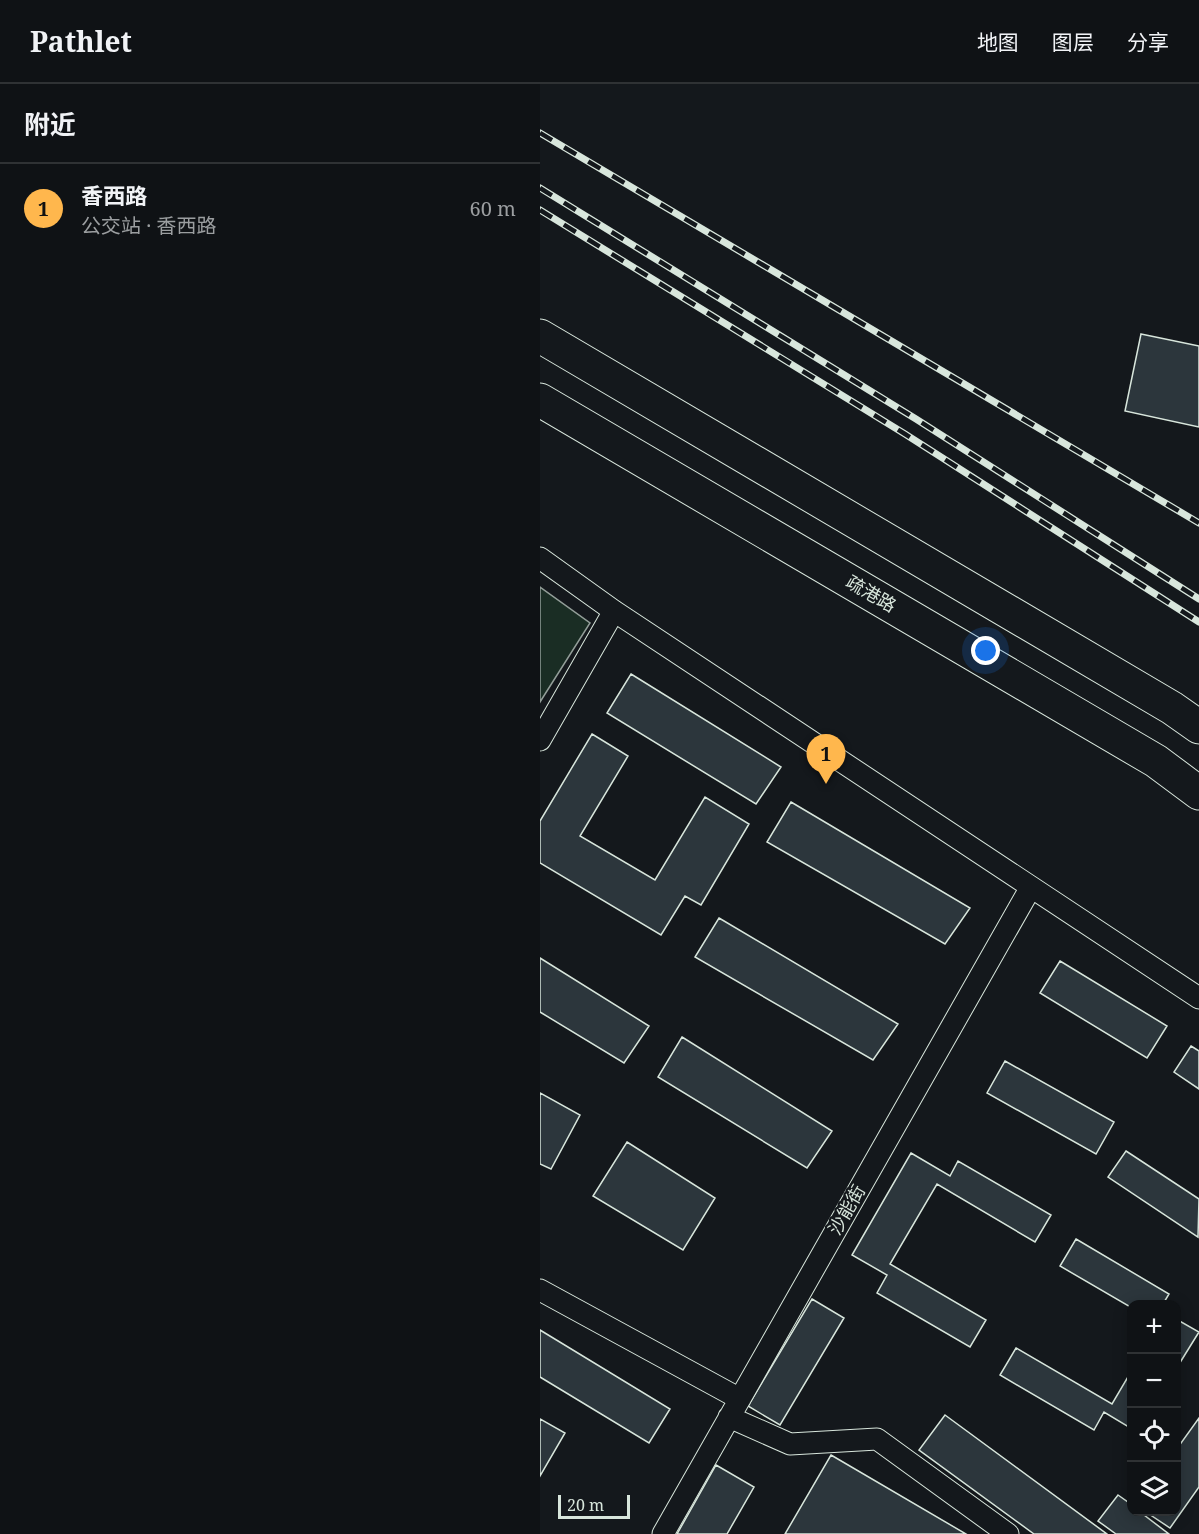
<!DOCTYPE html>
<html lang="zh">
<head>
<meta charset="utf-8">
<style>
  :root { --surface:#0f1215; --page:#1d2022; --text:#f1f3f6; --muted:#9b9ea0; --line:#2f3234; --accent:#ffb74d }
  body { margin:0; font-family:"Noto Serif","Noto Sans SC",serif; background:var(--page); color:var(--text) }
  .controls { position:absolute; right:18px; bottom:18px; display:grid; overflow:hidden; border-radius:12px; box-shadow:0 3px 15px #0003 }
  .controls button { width:54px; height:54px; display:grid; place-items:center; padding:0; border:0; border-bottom:2px solid var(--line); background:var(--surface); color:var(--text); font:30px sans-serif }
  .scale { position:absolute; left:18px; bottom:15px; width:72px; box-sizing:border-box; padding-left:6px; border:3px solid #d8e6dc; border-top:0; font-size:16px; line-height:21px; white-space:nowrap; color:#d8e6dc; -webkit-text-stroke:4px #14181c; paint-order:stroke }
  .you { position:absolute; left:446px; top:567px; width:21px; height:21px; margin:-15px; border:4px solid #fff; border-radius:50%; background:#1a73e8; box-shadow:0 0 0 9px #1a73e833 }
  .badge { display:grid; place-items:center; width:39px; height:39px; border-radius:50%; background:var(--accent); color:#111; font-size:20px; font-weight:700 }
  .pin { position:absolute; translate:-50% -50px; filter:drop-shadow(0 2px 3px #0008) }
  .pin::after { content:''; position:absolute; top:32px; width:21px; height:18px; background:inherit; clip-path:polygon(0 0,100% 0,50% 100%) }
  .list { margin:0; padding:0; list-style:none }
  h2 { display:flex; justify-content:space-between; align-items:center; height:78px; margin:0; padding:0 24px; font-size:26px }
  h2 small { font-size:20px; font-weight:400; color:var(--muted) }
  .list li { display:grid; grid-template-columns:39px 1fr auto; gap:18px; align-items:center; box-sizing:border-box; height:90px; padding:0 24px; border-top:2px solid var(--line) }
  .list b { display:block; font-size:22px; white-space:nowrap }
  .list p { margin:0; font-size:20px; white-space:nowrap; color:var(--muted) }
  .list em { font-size:20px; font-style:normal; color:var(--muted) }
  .icon { flex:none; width:33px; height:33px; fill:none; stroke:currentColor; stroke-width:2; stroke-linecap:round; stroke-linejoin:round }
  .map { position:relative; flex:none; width:659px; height:1450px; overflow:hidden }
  header { display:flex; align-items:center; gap:36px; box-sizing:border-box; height:84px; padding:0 30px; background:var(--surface); border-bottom:2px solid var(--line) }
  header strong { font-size:28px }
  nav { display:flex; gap:33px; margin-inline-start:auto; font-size:21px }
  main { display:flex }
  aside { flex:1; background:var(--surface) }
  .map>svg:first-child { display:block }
</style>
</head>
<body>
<header>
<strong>Pathlet</strong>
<nav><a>地图</a><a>图层</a><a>分享</a></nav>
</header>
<main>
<aside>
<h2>附近<small></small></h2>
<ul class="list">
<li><span class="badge">1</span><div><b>香西路</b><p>公交站 · 香西路</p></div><em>60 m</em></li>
</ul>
</aside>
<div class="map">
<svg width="659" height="1450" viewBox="0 0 659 1450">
  <rect width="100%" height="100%" fill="#14181c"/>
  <path fill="#1a2d24" stroke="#939e99" stroke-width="1.5" d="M0,503L50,539L0,618Z"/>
  <path fill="#2c363c" stroke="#d8e6dc" stroke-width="1.5" d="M601,250L659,262V343L585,327Z
    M91,590L241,683L216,720L67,629Z
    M52,650L88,672L40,752L115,796L165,713L209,740L161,821L145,812L121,851L0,779V737Z
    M251,718L430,824L405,860L227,758Z
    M179,834L358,940L333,976L155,873Z
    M0,874L109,942L84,979L0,928Z
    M520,877L627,942L607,974L500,909Z
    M142,953L292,1047L267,1084L118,993Z
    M651,962L659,967V1005L634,988Z
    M465,977L574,1038L556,1070L447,1009Z
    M0,1009L40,1031L11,1085L0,1080Z
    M87,1058L175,1114L143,1166L53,1112Z
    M586,1067L659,1115L658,1153L568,1093Z
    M371,1069L410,1092L418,1077L511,1131L495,1158L397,1100L350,1180L446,1236L430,1263L337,1209L347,1191L312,1171Z
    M536,1155L629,1210L623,1220H592V1224L520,1182Z
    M272,1215L304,1234L240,1341L208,1322Z
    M636,1235L659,1248L636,1285Z
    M0,1246L130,1325L109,1359L0,1293Z
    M476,1264L572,1320L592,1286V1345L564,1328L554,1346L460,1291Z
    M405,1331L567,1450H494L379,1366Z
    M659,1334V1403L630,1444L606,1428H636V1366Z
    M0,1335L25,1349L0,1392Z
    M291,1371L426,1450H245Z
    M176,1381L214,1403L187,1450H137Z
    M578,1411L592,1421V1428H600L629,1450H576L558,1437Z"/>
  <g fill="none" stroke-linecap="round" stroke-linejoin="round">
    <defs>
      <path id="minor" d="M0,474L74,527L659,914
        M0,656L74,527
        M0,1206L200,1315
        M189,1333L250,1360L337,1355L468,1450
        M123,1450L491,803"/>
      <path id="trunk" d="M0,252L632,624L659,643
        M0,316L616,677L659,709"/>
    </defs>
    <use href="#minor" stroke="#d8e6dc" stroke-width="23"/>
    <use href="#trunk" stroke="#d8e6dc" stroke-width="35"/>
    <use href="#minor" stroke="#14181c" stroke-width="21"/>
    <use href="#trunk" stroke="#14181c" stroke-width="33"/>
    <defs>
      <path id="rail" d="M0,49L659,439
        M0,104L376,335L659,515
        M0,126L365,350L659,538"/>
    </defs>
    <use href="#rail" stroke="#d8e6dc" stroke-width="7"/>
    <use href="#rail" stroke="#14181c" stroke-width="4.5" stroke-dasharray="14" stroke-linecap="butt"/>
  </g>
  <g text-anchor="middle" stroke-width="4.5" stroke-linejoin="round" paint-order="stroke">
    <g font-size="18" fill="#d8e6dc" stroke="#14181c">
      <text transform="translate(331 510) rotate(30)" y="6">疏港路</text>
      <text transform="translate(307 1126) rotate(-60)" y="6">沙能街</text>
    </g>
  </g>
</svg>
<div class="controls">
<button>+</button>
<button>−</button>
<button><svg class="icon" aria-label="locate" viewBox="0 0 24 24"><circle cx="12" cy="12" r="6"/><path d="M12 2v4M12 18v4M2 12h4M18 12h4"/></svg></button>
<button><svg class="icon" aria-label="layers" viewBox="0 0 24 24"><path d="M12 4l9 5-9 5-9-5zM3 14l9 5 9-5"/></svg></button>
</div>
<div class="scale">20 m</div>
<div class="you"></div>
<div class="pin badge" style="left:286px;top:700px">1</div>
</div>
</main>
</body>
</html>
